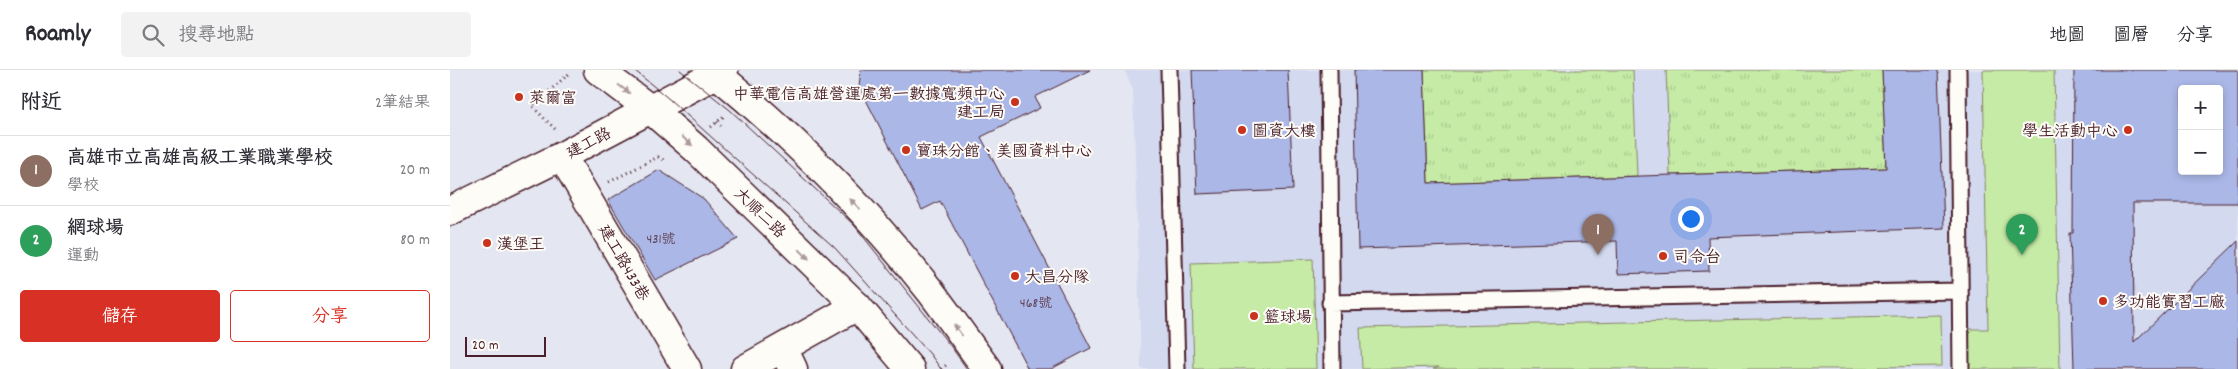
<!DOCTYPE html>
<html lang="zh-TW">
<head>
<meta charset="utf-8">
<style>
  :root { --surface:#fff; --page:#f2f2f3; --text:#2b2b33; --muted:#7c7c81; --line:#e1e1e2; --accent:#d93025 }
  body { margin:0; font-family:Dekko,"LXGW WenKai TC",sans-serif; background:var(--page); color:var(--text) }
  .controls { position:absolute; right:15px; top:15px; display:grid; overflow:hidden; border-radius:5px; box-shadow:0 2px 8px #0003 }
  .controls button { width:45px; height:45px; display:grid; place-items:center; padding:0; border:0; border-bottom:1px solid var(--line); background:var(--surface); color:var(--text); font:25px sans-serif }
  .scale { position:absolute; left:15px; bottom:12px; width:81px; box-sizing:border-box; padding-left:5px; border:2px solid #4a1f2b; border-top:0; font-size:14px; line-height:18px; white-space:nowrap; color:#4a1f2b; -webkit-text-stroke:4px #fdfcf7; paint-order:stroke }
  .you { position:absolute; left:1240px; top:148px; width:18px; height:18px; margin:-12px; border:4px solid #fff; border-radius:50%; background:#1a73e8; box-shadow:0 0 0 8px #1a73e833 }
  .badge { display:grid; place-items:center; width:32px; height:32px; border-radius:50%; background:var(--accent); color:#fff; font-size:16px; font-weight:700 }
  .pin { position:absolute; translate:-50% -41px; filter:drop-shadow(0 1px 2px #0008) }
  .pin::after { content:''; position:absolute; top:26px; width:18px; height:15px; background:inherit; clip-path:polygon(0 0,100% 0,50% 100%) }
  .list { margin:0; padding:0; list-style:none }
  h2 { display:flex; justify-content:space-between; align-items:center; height:65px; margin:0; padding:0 20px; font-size:21px }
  h2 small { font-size:16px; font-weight:400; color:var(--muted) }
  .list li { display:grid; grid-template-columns:32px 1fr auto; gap:15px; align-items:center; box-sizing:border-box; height:70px; padding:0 20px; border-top:1px solid var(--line) }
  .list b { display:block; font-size:19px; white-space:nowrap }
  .list p { margin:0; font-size:16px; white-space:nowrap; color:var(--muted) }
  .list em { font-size:16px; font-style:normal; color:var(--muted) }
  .actions { display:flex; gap:10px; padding:15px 20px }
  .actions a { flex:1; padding:11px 0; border:1px solid var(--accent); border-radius:5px; text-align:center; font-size:18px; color:var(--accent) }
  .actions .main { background:var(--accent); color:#fff }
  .icon { flex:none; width:28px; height:28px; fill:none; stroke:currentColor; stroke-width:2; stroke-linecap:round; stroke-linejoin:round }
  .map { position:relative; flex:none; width:1788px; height:299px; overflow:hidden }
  header { display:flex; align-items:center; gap:30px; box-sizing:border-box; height:70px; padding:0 25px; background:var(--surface); border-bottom:1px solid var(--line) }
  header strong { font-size:24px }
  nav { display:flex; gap:28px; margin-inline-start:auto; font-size:18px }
  .search { width:350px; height:45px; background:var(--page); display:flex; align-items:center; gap:12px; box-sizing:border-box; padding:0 18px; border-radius:5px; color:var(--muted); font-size:19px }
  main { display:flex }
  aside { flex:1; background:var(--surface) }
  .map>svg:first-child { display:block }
</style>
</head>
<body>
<header>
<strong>Roamly</strong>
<div class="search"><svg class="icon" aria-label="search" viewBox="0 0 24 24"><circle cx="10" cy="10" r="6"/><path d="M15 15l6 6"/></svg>搜尋地點</div>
<nav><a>地圖</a><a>圖層</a><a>分享</a></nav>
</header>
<main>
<aside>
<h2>附近<small>2筆結果</small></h2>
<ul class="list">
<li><span class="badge" style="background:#8d6e63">1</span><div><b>高雄市立高雄高級工業職業學校</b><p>學校</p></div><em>20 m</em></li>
<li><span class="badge" style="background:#2e9e5b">2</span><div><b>網球場</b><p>運動</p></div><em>80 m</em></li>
</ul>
<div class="actions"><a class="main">儲存</a><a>分享</a></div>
</aside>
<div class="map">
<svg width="1788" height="299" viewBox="0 0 1788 299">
  <defs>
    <pattern id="grass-tufts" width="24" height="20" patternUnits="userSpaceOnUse" patternTransform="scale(1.25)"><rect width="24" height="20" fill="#c5eba6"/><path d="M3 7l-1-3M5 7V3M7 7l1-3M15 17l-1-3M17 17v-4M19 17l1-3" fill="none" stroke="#abc98f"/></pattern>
  </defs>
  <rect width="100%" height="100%" fill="#e4e7f2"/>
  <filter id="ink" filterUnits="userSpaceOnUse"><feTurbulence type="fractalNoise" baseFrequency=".02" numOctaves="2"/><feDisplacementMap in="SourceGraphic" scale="10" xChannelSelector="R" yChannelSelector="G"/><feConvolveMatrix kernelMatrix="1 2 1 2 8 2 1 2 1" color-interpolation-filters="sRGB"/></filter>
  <g filter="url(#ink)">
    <path fill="#d3d9ef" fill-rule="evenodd" d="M674,0H1788V299H691L683,20ZM1732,19H1769V101H1732Z"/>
    <path fill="url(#grass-tufts)" stroke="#888568" d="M974,0H1183L1187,106L978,113Z
      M1216,0H1432L1436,98L1220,105Z"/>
    <path fill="#c5eba6" stroke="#888568" d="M1533,0H1604L1610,299H1515V259H1538Z
      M863,189L866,299H744L741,193Z
      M1491,245L1492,296L1429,297L1434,299H983L989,297L912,299L910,258Z"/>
    <path fill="#abb7e7" stroke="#4a1f2b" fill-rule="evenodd" d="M411,0H640L585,27L590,38L531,67L641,278L601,299H578L490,131L472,140L409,16Z
      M742,0H838L843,120L747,124Z
      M904,0H974L978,113L1436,98L1432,0H1488L1494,158L1258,167L1259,201L1168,204L1167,171L908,179Z
      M1624,0H1788V133H1683L1684,272L1788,171V299H1624L1620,163H1623ZM1732,19H1769V101H1732Z
      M209,100L254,129L288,169L205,210L158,130Z"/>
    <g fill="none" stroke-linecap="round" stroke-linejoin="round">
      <defs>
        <path id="service" d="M719,0L727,299
          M879,0L882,299
          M1508,0L1511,299
          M880,233L1510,221"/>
        <path id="minor" d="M112,86L237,299
          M333,278L343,299
          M295,299L407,236"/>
        <path id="tertiary" d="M148,0L200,39L246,79L407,236L460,299
          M262,0C341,65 418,141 481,222C500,247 518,273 537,299
          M0,141L112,86L274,0"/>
      </defs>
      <use href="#service" stroke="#4a1f2b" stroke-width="19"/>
      <use href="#minor" stroke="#4a1f2b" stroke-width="31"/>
      <use href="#tertiary" stroke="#4a1f2b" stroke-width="31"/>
      <path stroke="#4a1f2b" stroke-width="3" stroke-dasharray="1 4" stroke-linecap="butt" d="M267,52L271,56
        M261,57L274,46
        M105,59L82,36L121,2
        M159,112L208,87L214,90
        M491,299L499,293"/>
      <use href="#service" stroke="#fdfcf7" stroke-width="15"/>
      <use href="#minor" stroke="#fdfcf7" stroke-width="28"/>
      <use href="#tertiary" stroke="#fdfcf7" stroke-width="28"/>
      <path stroke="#4a1f2b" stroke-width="1" d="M184,0L219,29L385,178L480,284L491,299
        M230,0L280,40L404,155L502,278L517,299"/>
    </g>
    <defs><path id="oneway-solid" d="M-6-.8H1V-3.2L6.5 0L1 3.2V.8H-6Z" transform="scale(1.25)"/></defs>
    <g fill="#ac999b">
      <use href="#oneway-solid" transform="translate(174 19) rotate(37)"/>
      <use href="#oneway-solid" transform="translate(237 71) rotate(41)"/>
      <use href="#oneway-solid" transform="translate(405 134) rotate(-136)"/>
      <use href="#oneway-solid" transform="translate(354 184) rotate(44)"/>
      <use href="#oneway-solid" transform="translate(508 260) rotate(-126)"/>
    </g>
  </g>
  <g fill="#c8321e" stroke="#fdfcf7" stroke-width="2">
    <circle cx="69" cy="27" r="5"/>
    <circle cx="565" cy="32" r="5"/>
    <circle cx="792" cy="60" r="5"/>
    <circle cx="1678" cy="60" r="5"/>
    <circle cx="456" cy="80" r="5"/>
    <circle cx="37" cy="173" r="5"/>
    <circle cx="1213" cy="186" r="5"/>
    <circle cx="565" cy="206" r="5"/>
    <circle cx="1653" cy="231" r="5"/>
    <circle cx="804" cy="246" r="5"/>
  </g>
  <g text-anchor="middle" stroke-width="4" stroke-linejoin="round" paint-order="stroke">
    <g font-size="14" fill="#62455a">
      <text x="211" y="173">431號</text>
      <text x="586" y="237">468號</text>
    </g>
    <g font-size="16" fill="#4a1f2b" stroke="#fdfcf7" text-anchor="start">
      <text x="555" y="29" text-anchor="end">中華電信高雄營運處第一數據寬頻中心<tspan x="555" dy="18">建工局</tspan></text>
      <text x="79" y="33">萊爾富</text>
      <text x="802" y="66">圖資大樓</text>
      <text x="1668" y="66" text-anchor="end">學生活動中心</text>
      <text x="466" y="86">寶珠分館、美國資料中心</text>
      <text x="47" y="179">漢堡王</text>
      <text x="1223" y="192">司令台</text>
      <text x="575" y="212">大昌分隊</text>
      <text x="1663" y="237">多功能實習工廠</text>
      <text x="814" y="252">籃球場</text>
    </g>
    <g font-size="16" fill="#4a1f2b" stroke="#fdfcf7">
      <text transform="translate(138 72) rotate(-28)" y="6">建工路</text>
      <text transform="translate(311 142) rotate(44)" y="6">大順二路</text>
      <text transform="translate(175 192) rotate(60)" y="6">建工路433巷</text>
    </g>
  </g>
</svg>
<div class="controls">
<button>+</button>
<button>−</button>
</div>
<div class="scale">20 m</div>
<div class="you"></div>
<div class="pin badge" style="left:1148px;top:185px;background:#8d6e63">1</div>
<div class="pin badge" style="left:1572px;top:185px;background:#2e9e5b">2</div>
</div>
</main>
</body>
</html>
